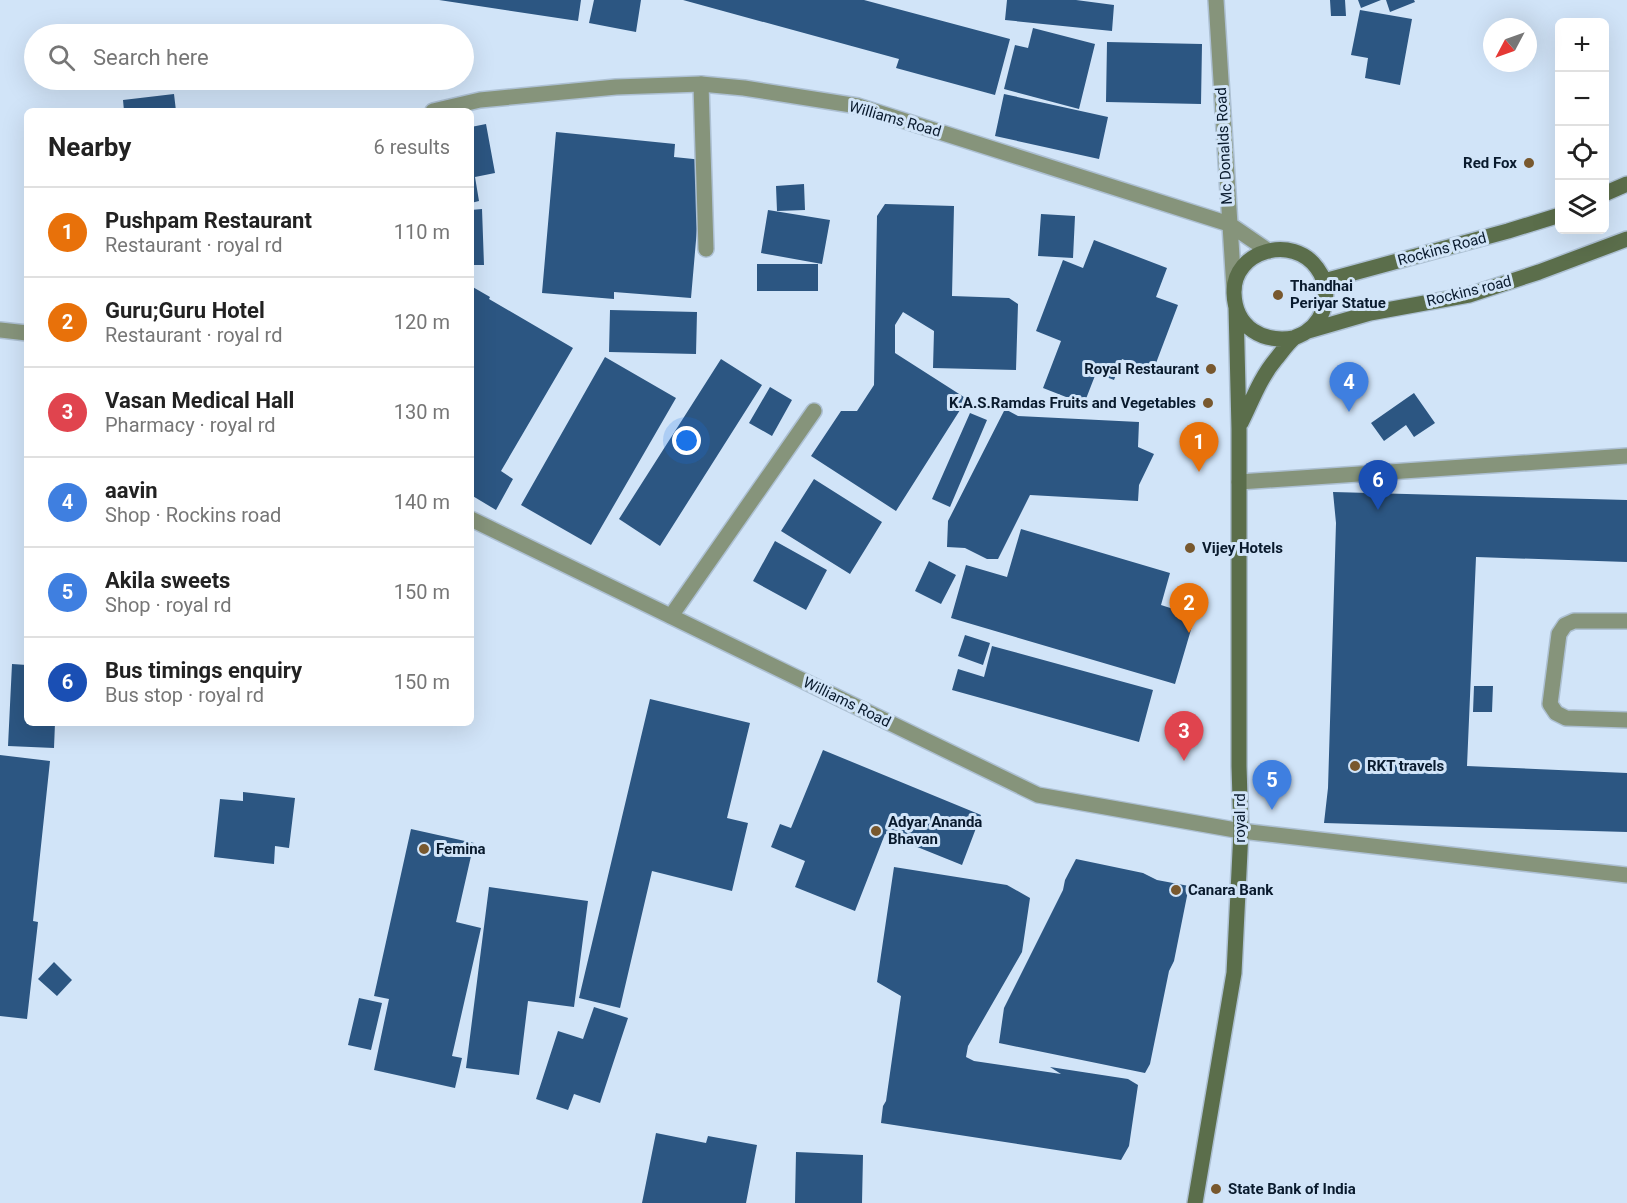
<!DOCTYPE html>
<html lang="en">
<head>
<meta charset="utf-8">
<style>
  :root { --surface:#fff; --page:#f2f2f2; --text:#222; --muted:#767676; --line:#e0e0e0; --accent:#78582e }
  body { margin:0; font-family:Roboto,sans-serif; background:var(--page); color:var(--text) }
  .controls { position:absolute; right:18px; top:18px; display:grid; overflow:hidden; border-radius:9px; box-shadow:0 6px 24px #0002 }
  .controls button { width:54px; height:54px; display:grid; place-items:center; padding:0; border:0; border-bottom:2px solid var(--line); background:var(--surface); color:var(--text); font:30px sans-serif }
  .compass { position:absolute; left:1483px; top:18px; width:54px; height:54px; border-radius:50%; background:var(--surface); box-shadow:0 6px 24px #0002; rotate:229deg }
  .you { position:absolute; left:687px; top:441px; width:21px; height:21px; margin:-15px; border:4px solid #fff; border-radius:50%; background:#1a73e8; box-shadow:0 0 0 9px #1a73e833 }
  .badge { display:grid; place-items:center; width:39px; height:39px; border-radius:50%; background:var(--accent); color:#fff; font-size:20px; font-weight:700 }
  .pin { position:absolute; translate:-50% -50px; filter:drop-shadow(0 2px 3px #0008) }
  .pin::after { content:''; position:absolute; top:32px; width:21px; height:18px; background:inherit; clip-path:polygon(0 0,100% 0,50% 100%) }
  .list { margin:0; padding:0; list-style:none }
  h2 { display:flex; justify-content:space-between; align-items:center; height:78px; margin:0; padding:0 24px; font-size:26px }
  h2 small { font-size:20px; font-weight:400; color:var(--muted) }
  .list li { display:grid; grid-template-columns:39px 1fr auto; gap:18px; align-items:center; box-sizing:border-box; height:90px; padding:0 24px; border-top:2px solid var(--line) }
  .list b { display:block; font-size:22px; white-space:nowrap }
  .list p { margin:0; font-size:20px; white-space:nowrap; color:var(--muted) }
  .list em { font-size:20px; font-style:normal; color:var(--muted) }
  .icon { flex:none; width:33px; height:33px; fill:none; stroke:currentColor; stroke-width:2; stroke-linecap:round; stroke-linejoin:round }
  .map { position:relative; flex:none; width:1627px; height:1203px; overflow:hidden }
  .search { position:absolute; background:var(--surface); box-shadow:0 6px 24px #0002; left:24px; top:24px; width:450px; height:66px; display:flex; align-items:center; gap:15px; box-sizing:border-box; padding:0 21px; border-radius:33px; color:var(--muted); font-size:22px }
  .panel { position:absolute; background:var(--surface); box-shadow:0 6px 24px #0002; left:24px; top:108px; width:450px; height:618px; border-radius:9px }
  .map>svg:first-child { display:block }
</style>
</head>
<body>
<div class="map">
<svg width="1627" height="1203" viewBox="0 0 1627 1203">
  <rect width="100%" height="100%" fill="#d1e4f8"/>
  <path fill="#2c5682" d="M439,0H581L578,21Z
    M594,0H641L636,32L589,23Z
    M683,0H864L1010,39L995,95L896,68L899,59Z
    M1007,0H1076L1114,5L1112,31L1005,20Z
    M1330,0H1345L1346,16H1331Z
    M1358,0H1381L1361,8Z
    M1386,0H1414L1415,2L1390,12Z
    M1360,10L1412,19L1400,85L1365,78L1368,58L1351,55Z
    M1033,28L1095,44L1079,109L1004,89L1015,45L1028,48Z
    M1107,42L1202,44L1201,104L1106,102Z
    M174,94L176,111H124L123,100Z
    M1004,94L1108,117L1099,159L995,136Z
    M486,124L495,173L475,177L479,201L471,203V127Z
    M556,132L675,144L674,157L703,160L691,298L614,292V299L542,293Z
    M804,184L805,210L777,211L776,186Z
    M885,204L954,206L952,296L1009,298L1018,304L1016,370L933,368L934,331L903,312L895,325V353L967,399L896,511L811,456L841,411H857L874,385L877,216Z
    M482,209L484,265H471V210Z
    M768,210L830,220L822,264L761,253Z
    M1041,214L1075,216L1073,258L1038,256Z
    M1094,240L1167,268L1156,297L1178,305L1153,371L1122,359L1114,380L1096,373L1084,404L1043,388L1061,341L1036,331L1063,260L1083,268Z
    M757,264H818V291H757Z
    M471,286L490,297L489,299L573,348L501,471L513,479L496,510L471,495Z
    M610,310L697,312L696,354L609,352Z
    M605,357L676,398L591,545L521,505Z
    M721,359L762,385L660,546L619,519Z
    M770,387L792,400L772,436L749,423Z
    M1414,393L1435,423L1414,437L1406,425L1384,441L1371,423Z
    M1005,409L1018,416L1139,422L1138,447L1154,454L1139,485L1138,501L1030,495L998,559H987L965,548L947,547L948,521Z
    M970,413L987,420L950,507L932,499Z
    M814,479L882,522L850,574L781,531Z
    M1333,492L1627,500V562L1476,557L1467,766L1627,773V832L1324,823L1328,788L1336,523Z
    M1021,529L1170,573L1161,605L1195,616L1175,684L951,618L966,565L1007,577Z
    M775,541L827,570L806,610L753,581Z
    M929,561L956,575L941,604L915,591Z
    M965,635L990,643L983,665L958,656Z
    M992,646L1153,690L1139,742L952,690L958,669L984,677Z
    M12,664L27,665V723H55L54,748L8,746Z
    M1474,686H1493L1492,712H1473Z
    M650,699L750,723L727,818L748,823L732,891L652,871L620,1008L579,998Z
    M823,750L981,815L962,865L885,834L855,911L795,887L805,861L771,847L780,824L791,828Z
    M0,755L50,761L33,921L38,922L27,1019L0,1016Z
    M243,792L295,798L289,848L275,846L274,864L214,857L220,799L243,801Z
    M411,829L474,843L456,922L481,928L452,1056L462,1058L455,1088L374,1070L389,999L374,996Z
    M1076,859L1143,873L1157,880L1189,886L1174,961L1169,971L1150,1064L1145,1073L999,1043L1004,1008L1063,890L1065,880Z
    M894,867L1007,885L1030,898L1022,952L968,1046L966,1057L974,1061L1061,1074L1050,1067L1128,1079L1138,1085L1129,1146L1121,1160L881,1123L883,1106L886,1101L901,996L877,982Z
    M489,887L588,901L574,1007L528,1001L519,1075L466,1068Z
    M54,962L72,980L57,996L38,979Z
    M359,998L382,1003L371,1050L348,1045Z
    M594,1007L628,1018L600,1103L574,1094L568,1110L536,1099L558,1031L583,1039Z
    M656,1133L706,1143L708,1136L757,1145L746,1203H642Z
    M796,1152L863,1155L862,1203H795Z"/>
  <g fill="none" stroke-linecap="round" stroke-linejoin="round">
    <defs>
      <path id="service" d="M701,84L706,249
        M1239,482L1627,456
        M1627,621H1574L1565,625L1559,634L1550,704L1556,713L1566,718L1627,720
        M1241,831L1627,875"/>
      <path id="minor" d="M671,616L814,411"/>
      <path id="tertiary" d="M1216,0L1234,289
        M433,111L480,100L616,87L701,84L744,88L858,106L1229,224L1267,250
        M0,330L27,333
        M471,519L1038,795L1241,831"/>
      <path id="secondary" d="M1604,194L1627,184
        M1324,281L1508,231L1560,215
        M1308,331L1370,313L1469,295L1539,272L1627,239
        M1241,423C1252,401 1260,378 1276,359C1281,353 1287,344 1294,338C1297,336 1302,335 1306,332C1327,318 1332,288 1317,268C1293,234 1233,250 1234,293C1235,328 1263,343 1294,338
        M1195,1203L1234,973L1241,831L1239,766V429L1236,307"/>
    </defs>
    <use href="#service" stroke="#adc0d3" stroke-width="18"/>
    <use href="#minor" stroke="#adc0d3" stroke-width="18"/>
    <use href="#tertiary" stroke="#adc0d3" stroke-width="18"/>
    <use href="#secondary" stroke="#adc0d3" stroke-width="18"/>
    <use href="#service" stroke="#86947b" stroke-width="15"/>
    <use href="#minor" stroke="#86947b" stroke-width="15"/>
    <use href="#tertiary" stroke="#86947b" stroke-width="15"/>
    <use href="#secondary" stroke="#5b6e4b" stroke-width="15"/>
  </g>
  <g fill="#78582e" stroke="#d1e4f8" stroke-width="2">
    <circle cx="1529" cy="163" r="6"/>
    <circle cx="1278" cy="295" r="6"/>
    <circle cx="1211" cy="369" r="6"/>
    <circle cx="1208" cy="403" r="6"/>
    <circle cx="1190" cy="548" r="6"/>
    <circle cx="1355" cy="766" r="6"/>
    <circle cx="876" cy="831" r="6"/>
    <circle cx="424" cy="849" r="6"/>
    <circle cx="1176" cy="890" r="6"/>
    <circle cx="1216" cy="1189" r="6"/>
  </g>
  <g text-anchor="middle" stroke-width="6" stroke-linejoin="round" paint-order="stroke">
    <g font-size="15" fill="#091a2d" stroke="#d1e4f8">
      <text transform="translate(895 119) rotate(16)" y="5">Williams Road</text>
      <text transform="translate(1224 146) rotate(-93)" y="5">Mc Donalds Road</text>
      <text transform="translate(1442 249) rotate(-15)" y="5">Rockins Road</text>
      <text transform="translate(1469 291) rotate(-14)" y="5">Rockins road</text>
      <text transform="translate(847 702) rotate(26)" y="5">Williams Road</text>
      <text transform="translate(1240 818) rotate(-90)" y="5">royal rd</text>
    </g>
    <g font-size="15" font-weight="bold" fill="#091a2d" stroke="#d1e4f8" text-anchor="start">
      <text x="1517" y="168" text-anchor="end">Red Fox</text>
      <text x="1290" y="291">Thandhai<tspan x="1290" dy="17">Periyar Statue</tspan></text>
      <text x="1199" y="374" text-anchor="end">Royal Restaurant</text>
      <text x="1196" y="408" text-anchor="end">K.A.S.Ramdas Fruits and Vegetables</text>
      <text x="1202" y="553">Vijey Hotels</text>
      <text x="1367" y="771">RKT travels</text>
      <text x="888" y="827">Adyar Ananda<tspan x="888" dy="17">Bhavan</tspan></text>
      <text x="436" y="854">Femina</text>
      <text x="1188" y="895">Canara Bank</text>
      <text x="1228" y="1194">State Bank of India</text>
    </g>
  </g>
</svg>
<div class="controls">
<button>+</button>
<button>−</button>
<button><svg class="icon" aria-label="locate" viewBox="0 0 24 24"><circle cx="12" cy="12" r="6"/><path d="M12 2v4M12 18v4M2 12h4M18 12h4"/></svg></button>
<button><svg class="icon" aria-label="layers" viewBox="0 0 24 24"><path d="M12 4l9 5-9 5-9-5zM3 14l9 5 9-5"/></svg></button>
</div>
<svg class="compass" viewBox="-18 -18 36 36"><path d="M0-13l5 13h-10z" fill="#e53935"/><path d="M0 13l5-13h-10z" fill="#767676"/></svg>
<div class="you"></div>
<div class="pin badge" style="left:1199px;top:472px;background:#e8710a">1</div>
<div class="pin badge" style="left:1189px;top:633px;background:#e8710a">2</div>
<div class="pin badge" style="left:1184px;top:761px;background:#e0444e">3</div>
<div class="pin badge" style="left:1349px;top:412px;background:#3f7fe0">4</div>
<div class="pin badge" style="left:1272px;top:810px;background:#3f7fe0">5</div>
<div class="pin badge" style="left:1378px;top:510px;background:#1a4fb4">6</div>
<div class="search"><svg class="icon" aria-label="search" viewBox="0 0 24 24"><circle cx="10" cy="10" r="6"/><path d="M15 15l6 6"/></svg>Search here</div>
<section class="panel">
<h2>Nearby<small>6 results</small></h2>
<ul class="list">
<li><span class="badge" style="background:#e8710a">1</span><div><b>Pushpam Restaurant</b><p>Restaurant · royal rd</p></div><em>110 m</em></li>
<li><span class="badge" style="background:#e8710a">2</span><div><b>Guru;Guru Hotel</b><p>Restaurant · royal rd</p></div><em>120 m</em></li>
<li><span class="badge" style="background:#e0444e">3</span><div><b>Vasan Medical Hall</b><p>Pharmacy · royal rd</p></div><em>130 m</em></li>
<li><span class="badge" style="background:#3f7fe0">4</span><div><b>aavin</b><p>Shop · Rockins road</p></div><em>140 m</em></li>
<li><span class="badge" style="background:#3f7fe0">5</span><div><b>Akila sweets</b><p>Shop · royal rd</p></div><em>150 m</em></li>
<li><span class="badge" style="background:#1a4fb4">6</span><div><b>Bus timings enquiry</b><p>Bus stop · royal rd</p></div><em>150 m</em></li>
</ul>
</section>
</div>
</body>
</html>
